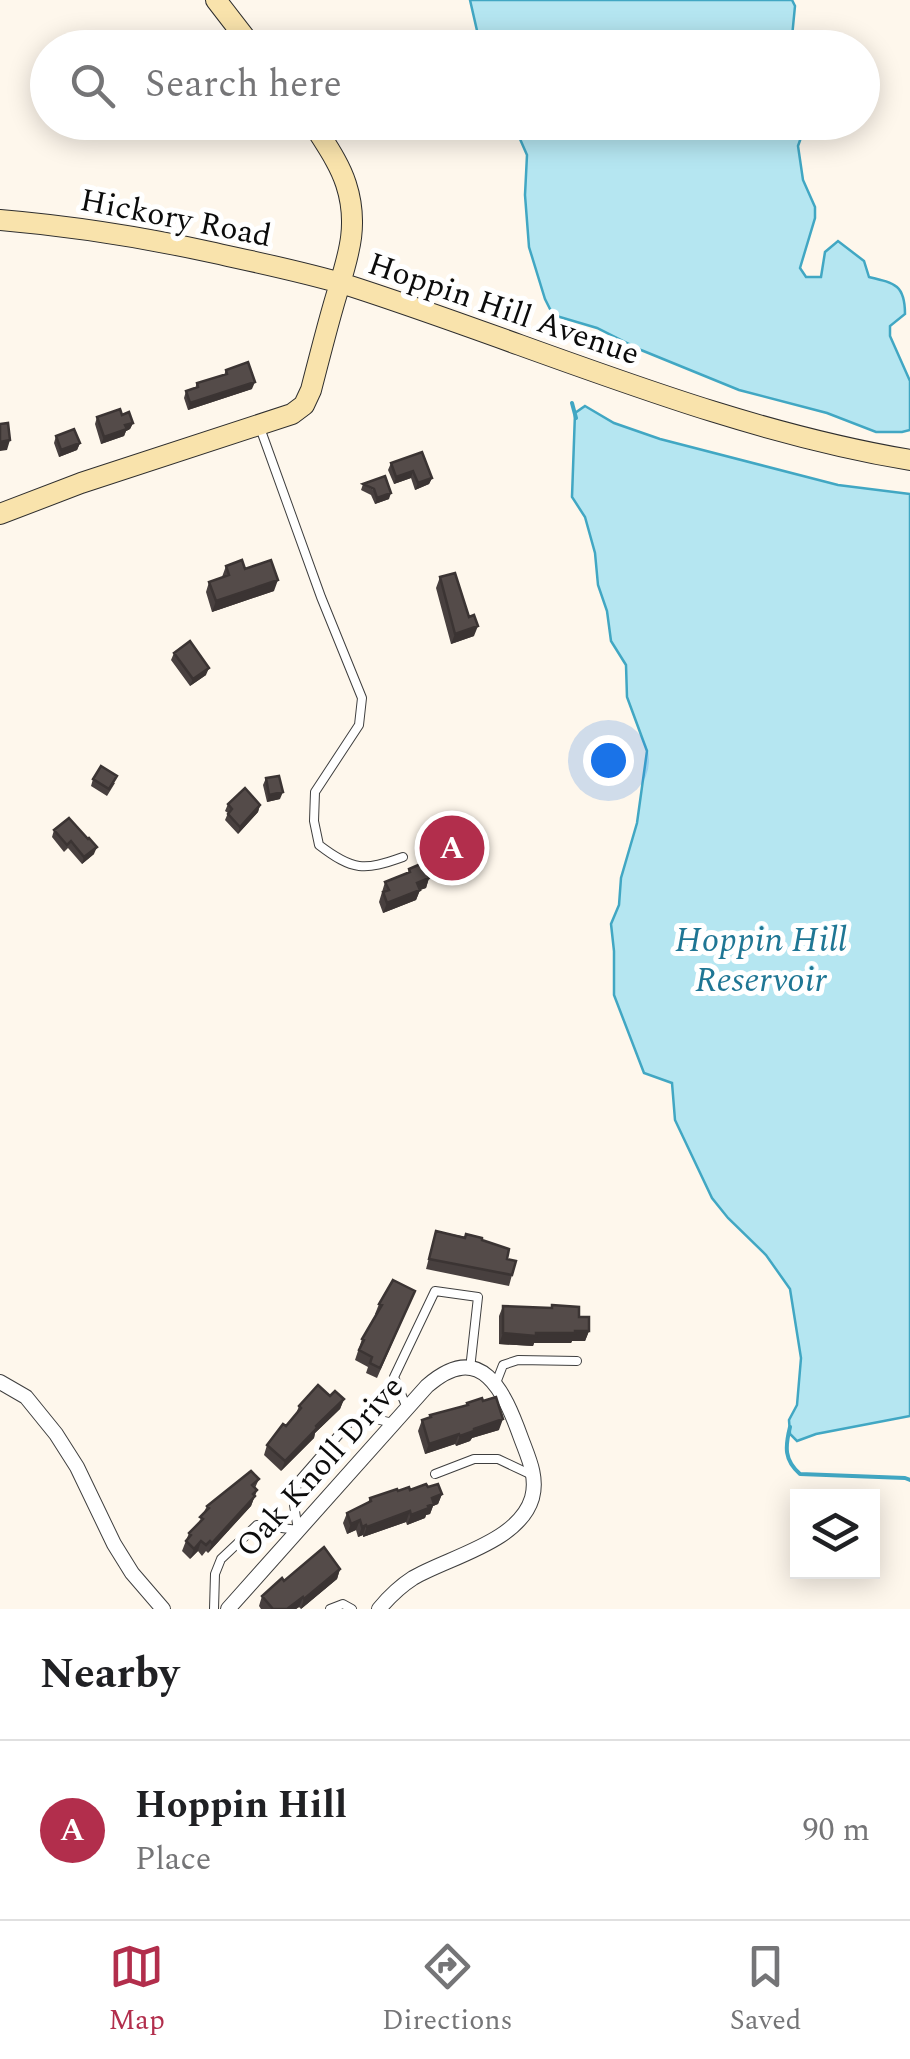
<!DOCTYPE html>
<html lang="en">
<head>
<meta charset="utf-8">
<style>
  :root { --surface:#fff; --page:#f6f6f6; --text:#202124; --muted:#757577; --line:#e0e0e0; --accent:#b22e4c }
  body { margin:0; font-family:Spectral,serif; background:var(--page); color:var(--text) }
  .controls { position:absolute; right:30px; bottom:30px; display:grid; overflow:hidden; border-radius:0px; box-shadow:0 5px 25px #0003 }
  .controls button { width:90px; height:90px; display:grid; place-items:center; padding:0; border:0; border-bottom:2px solid var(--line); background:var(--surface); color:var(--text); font:50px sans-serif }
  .you { position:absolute; left:608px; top:760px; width:35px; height:35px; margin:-25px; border:8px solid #fff; border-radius:50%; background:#1a73e8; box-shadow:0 0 0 15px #1a73e833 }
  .badge { display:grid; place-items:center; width:65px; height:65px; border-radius:50%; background:var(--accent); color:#fff; font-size:32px; font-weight:700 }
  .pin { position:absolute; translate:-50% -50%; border:5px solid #fff; box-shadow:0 2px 10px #0006 }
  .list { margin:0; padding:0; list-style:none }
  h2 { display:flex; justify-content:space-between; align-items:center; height:130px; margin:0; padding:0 40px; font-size:42px }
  h2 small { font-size:32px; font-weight:400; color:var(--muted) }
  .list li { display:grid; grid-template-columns:65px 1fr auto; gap:30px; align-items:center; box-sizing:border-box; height:180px; padding:0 40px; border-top:2px solid var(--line) }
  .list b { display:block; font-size:38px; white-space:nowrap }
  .list p { margin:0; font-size:32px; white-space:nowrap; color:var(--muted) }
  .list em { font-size:32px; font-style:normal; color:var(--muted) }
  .icon { flex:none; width:55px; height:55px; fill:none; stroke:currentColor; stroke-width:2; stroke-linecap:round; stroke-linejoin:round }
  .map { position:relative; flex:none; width:910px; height:1609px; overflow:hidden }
  .search { position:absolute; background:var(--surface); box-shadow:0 5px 25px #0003; left:30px; right:30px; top:30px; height:110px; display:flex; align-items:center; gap:25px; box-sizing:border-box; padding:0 35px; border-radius:55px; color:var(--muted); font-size:38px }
  .sheet { height:310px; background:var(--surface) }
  nav { display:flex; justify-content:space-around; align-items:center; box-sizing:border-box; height:140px; border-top:2px solid var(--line); background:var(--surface); font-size:28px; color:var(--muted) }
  nav a { display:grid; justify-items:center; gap:5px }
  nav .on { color:var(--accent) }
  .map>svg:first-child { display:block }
</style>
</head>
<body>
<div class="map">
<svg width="910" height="1609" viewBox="0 0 910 1609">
  <rect width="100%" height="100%" fill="#fef7ec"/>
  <path fill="#b5e6f1" stroke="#41a7c3" stroke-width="2.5" d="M470,0H792L795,6L791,47L481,48Z
    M513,123H803V132L798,146L803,180L815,207V218L800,268L806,277H821L825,252L838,241L864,261L869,277C895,283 905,285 905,314L890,326V336L910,381V430L902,432H876L827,413L739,390L641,350L597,328L553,315L545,299L529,247L525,195L527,155Z
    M585,406L614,423L660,439L838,485L910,494V1416L816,1434L797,1441L790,1434L789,1420L797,1405L801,1358L790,1289L766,1255L728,1218L712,1198L675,1120L672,1083L644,1073L614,995V951L611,924L619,905L621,878L637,823L647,751L627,697L626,665L611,641L607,611L598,585L595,553L585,517L572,497L575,413Z"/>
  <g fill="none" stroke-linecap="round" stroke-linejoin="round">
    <path stroke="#41a7c3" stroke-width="4" d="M572,403L576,418
      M790,1427C785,1447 784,1460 800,1474L905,1478L910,1480"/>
    <defs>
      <path id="lane" d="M259,425L321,597L362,698L359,725L315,792L314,821L319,845C353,871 364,871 403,857
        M496,1383L503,1365L518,1360L577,1361
        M407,1408L394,1377L435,1291L478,1297L470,1369
        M435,1474L474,1459H498L534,1476
        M214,1609L215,1574L221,1559L257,1525L298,1530L294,1505L297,1483L350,1422L367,1417L393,1423
        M330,1609L343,1604L352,1609"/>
      <path id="street" d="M0,1382L26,1397L56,1434L77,1467L114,1544L132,1573L163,1609
        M228,1609L427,1386C481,1339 504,1391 521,1438C528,1457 538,1477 532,1498C519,1542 449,1557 413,1578C399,1587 389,1597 379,1609"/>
      <path id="secondary" d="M216,0L253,48
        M0,220C71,226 141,237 210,252C255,262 300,271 344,284C532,344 714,427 910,460
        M0,514L81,483L292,414L304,405L311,390C318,363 325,335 333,307C345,264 361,230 346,184C339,162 324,142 312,122"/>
    </defs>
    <use href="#lane" stroke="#3f3f3f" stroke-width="10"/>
    <use href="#street" stroke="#3f3f3f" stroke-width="16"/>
    <use href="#secondary" stroke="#2e2e2e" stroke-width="22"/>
    <use href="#lane" stroke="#fff" stroke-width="8"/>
    <use href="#street" stroke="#fff" stroke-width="14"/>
    <use href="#secondary" stroke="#f9e3ac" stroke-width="20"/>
  </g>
  <path fill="#48403f" d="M226,370L252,389L188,410L184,398L186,391L195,388L197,383L224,375Z
    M122,415L133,423L130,429L126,431L124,436L101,444L95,424L97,417Z
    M56,436L80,443L77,450L59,457L54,443Z
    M391,463L432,478L429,484L415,490L411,478L394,484L388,470Z
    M363,484L389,499L375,504L371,495L361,490Z
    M226,566L245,569L274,591L212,612L206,592L209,582L222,577Z
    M440,577L474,636L451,644L436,588Z
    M174,653L206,675L190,686L171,660Z
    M266,778L280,799L267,802L263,785Z
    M93,779L115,783L107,796L91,786Z
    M228,804L260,805L258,812L238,834L225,820L228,813L225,811Z
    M54,830L94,854L82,864L68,848L64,852L52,837Z
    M409,869L429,878L426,888L420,890L416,900L383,913L379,902L385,882L408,873Z
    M436,1231L482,1240L507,1259L512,1275L509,1286L426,1269Z
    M415,1291L377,1378L366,1373L368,1367L355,1360L362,1339L376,1314H375L379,1304Z
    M552,1305L567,1307L579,1317L589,1331L585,1341H572L571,1343H534L533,1346L499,1344V1316L503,1306L551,1308Z
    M330,1396L344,1399L340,1409L315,1433L314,1438L281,1471L264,1455L267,1445L296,1414L299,1406Z
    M467,1403L499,1430L472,1438L470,1441L456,1446L455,1444L425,1454L418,1431L422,1420L429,1418L430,1415L466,1406Z
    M259,1479L255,1488L257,1490L251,1506L208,1553L206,1551L202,1556L198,1551L190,1559L182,1551L189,1533L198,1524L207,1506Z
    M428,1487L442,1494L438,1504L433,1506L430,1514L426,1515L425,1518L407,1525L406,1522L363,1537V1535L358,1537L356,1530L347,1534L343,1523L347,1513L368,1503L370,1498L398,1491Z
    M340,1569L337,1579L301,1609L299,1607L296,1609H261L259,1606L262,1596L284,1581Z"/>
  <path fill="#3b3433" d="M255,382L252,389L188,410L190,403Z
    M133,423L130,429L126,431L124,436L101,444L104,437Z
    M10,440L7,450L0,451V442Z
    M80,443L77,450L59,457L61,450Z
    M413,471L411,478L394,484L396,477Z
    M432,478L429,484L415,490L418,483Z
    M391,493L389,499L375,504L377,498Z
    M278,580L274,591L212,612L216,601Z
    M478,626L474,636L451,644L455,634Z
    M209,668L206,675L190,686L193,679Z
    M283,792L280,799L267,802L269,795Z
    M260,805L258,812L238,834L240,827Z
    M97,847L94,854L82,864L84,857Z
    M429,878L426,888L420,890L416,900L383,913L387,903L417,883Z
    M589,1331L585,1341H572L571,1343H534L533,1346L499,1344L503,1333Z
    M344,1399L340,1409L315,1433L314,1438L281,1471L285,1461L316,1426Z
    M503,1419L499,1430L472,1438L470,1441L456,1446L460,1436L474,1429Z
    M459,1434L455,1444L425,1454L429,1444Z
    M257,1490L251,1506L208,1553L212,1543Z
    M442,1494L438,1504L433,1506L430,1514L426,1515L425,1518L407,1525L411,1515L432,1498Z
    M410,1511L406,1522L363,1537L367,1527Z
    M360,1520L356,1530L347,1534L351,1524Z
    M366,1525L363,1535L358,1537L362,1527Z
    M201,1541L198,1551L190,1559L194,1549Z
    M340,1569L337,1579L301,1609L304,1599Z
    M303,1597L299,1607L296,1609H287Z"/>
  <path fill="#544b49" stroke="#3b3433" stroke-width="2.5" d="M248,362L255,382L190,403L186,391L198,387L197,383L227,374L226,370Z
    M120,409L122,415L129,412L133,423L125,425L127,429L104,437L97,417Z
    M8,423L10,440L0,442V424Z
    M74,429L80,443L61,450L56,436Z
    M422,452L432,478L418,483L413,471L396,477L391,463Z
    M385,476L391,493L377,498L374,489L363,484Z
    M242,560L245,569L271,560L278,580L216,601L209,582L229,575L226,566Z
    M455,573L469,617L474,615L478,626L455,634L440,577Z
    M190,641L209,668L193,679L174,653Z
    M101,766L117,776L109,789L93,779Z
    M279,776L283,792L269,795L266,778Z
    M245,788L260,805L240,827L228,814L232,809L228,804Z
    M69,818L88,839L89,838L97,847L84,857L71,841L67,845L54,830Z
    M423,863L429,878L417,883L420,890L387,903L383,892L389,890L385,882L410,872L409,869Z
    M436,1231L465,1238L466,1234L482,1238V1240L509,1249L507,1259L516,1261L512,1275L429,1259Z
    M393,1280L415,1291L380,1368L370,1363L372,1357L359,1350L364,1340L362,1339L382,1305L379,1304Z
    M552,1305L579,1307V1317H589V1331H575V1333H536V1336L503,1333V1306L552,1308Z
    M318,1385L330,1396L335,1391L344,1399L316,1426L317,1428L285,1461L267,1445L283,1424L286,1426L301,1408L299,1406Z
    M496,1397L503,1419L474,1429V1431L460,1436L459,1434L429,1444L422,1420L431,1417L430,1415L468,1405L467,1403L482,1398L483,1401Z
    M251,1471L259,1479L252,1485L257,1490L253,1494L255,1496L212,1543L210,1541L206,1545L201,1541L194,1549L186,1541L191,1535L189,1533L203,1519L200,1517L209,1508L207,1506Z
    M426,1484L428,1487L438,1484L442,1494L432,1498L434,1504L428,1506L429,1508L411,1515L410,1511L367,1527L366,1525L362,1527L360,1520L351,1524L347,1513L371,1501L370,1498L397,1489L398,1491L409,1487L410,1490Z
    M324,1547L340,1569L304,1599L303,1597L287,1609H273L262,1596L282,1578L284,1581Z"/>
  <g text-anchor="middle" stroke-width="10" stroke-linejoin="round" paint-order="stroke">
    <g font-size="32" fill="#0c0c0c" stroke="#fff">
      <text transform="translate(176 217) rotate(11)" y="11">Hickory Road</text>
      <text transform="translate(504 308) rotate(19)" y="11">Hoppin Hill Avenue</text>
      <text transform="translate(319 1466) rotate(-48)" y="11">Oak Knoll Drive</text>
    </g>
    <g font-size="35" font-style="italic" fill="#1f7694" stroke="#fff">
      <text x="761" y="951">Hoppin Hill<tspan x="761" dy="40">Reservoir</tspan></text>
    </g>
  </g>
</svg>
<div class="controls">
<button><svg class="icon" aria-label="layers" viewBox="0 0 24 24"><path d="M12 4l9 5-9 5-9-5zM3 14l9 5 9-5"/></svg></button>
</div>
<div class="you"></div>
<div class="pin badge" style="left:452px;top:848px">A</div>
<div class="search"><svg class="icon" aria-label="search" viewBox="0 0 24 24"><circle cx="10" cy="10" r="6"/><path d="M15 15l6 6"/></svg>Search here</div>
</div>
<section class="sheet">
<h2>Nearby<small></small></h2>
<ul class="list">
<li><span class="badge">A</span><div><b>Hoppin Hill</b><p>Place</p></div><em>90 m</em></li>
</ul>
</section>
<nav>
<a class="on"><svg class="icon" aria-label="map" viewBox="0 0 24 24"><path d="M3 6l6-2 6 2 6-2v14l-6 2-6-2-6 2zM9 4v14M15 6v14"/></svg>Map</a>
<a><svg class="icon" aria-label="directions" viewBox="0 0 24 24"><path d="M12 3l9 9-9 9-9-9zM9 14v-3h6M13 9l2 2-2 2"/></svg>Directions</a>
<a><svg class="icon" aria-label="saved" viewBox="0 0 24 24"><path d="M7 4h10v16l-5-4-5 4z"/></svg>Saved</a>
</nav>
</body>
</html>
